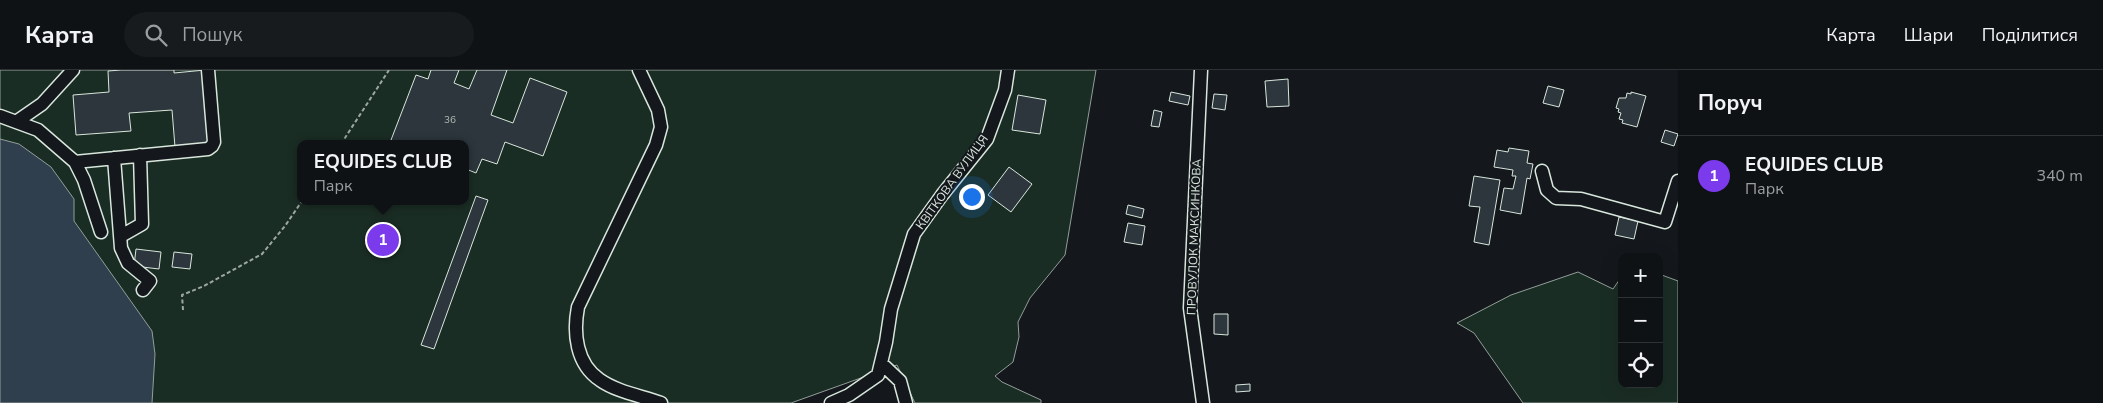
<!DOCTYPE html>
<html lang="uk">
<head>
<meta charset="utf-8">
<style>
  :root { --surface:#0f1215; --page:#181b1e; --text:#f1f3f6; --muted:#9b9ea0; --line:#2f3234; --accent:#7c3aed }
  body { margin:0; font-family:"Nunito Sans",sans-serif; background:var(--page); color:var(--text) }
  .controls { position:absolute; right:15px; bottom:15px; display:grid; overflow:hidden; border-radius:10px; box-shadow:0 5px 20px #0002 }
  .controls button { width:45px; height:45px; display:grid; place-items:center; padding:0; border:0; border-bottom:1px solid var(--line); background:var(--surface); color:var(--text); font:25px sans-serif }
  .you { position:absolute; left:971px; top:126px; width:18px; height:18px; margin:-12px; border:4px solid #fff; border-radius:50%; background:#1a73e8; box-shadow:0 0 0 8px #1a73e833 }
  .badge { display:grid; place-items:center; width:32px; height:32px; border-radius:50%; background:var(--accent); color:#fff; font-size:16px; font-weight:700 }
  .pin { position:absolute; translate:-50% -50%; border:2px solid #fff; box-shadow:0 1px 5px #0006 }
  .popup { position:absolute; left:297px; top:70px; width:172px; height:65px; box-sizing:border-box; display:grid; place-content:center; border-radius:10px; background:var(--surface); filter:drop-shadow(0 1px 4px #0005); font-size:16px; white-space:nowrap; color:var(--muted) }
  .popup b { font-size:19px; color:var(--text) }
  .popup::after { content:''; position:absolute; left:50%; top:100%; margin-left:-10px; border:10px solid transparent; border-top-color:var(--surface) }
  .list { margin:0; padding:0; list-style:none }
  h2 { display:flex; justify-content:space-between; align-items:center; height:65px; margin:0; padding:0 20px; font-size:21px }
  h2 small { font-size:16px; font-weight:400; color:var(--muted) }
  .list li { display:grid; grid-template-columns:32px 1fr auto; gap:15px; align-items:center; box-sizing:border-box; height:80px; padding:0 20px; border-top:1px solid var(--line) }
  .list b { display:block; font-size:19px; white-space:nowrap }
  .list p { margin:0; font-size:16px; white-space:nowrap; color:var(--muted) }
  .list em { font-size:16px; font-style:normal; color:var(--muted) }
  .icon { flex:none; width:28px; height:28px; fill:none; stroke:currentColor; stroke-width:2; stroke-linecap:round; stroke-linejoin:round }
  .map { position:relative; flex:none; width:1678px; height:333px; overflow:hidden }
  header { display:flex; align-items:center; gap:30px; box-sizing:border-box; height:70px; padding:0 25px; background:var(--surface); border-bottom:1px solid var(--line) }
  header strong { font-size:24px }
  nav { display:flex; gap:28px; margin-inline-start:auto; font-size:18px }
  .search { width:350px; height:45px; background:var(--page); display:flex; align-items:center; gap:12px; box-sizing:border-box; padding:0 18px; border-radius:28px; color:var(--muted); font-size:19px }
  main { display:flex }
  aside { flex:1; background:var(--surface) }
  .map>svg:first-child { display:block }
</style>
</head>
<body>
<header>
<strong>Карта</strong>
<div class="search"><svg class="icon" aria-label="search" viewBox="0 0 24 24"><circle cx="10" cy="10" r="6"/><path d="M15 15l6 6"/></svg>Пошук</div>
<nav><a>Карта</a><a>Шари</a><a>Поділитися</a></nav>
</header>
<main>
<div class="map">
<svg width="1678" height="333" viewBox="0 0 1678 333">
  <rect width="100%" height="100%" fill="#14181c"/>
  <path fill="#1a2d24" stroke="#939e99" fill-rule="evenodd" d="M0,0H1096L1065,185L1030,228L1018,252L1019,267L1013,292L995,306L1002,312L1041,330V333H915L897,295L791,333H0ZM300,74H466V131H300Z
    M1578,202L1613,219L1622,206V314H1659V204L1678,211V333H1523L1474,263L1457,253L1511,225Z"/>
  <path fill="#2f3f4d" stroke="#939e99" d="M0,69L19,74L51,97L74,129V151L152,261L155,284L152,333H0Z"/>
  <path fill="#2c363c" stroke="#d8e6dc" d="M121,0H174V3L205,0L211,74L175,77L172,40L129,43L131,61L76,65L73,25L109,22L108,1Z
    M431,0H459L454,13L469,19L477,0H507L491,45L513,53L530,8L567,22L543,86L505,72L497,94L482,89L476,103L466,99V74H400L391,70L416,5L428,9Z
    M1288,9L1289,36L1267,37L1265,11Z
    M1548,16L1564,20L1559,37L1543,33Z
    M1171,22L1190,26L1188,35L1169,31Z
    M1631,22L1646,26L1637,57L1622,53L1623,50L1619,49L1621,43L1618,42L1619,39L1616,38L1619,28H1626L1627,23L1631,24Z
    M1214,24L1227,25L1225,40L1212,38Z
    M1018,25L1046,30L1040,64L1012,60Z
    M1154,40L1162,42L1159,57L1151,56Z
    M1665,60L1678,64L1674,76L1661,72Z
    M1509,78L1529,81L1527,93L1533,94L1530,109L1527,108L1521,144L1500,140L1504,118L1513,119L1516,106H1512L1513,100L1494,97L1497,80L1508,82Z
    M1009,97L1032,114L1011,142L988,125Z
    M1474,106L1500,110L1489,175L1474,172L1480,137L1469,136Z
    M476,126L488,130L434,279L421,275Z
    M1128,135L1144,139L1142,148L1126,144Z
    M1619,147L1638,151L1634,169L1615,165Z
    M1128,153L1145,156L1142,175L1124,172Z
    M136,179L161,182L159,199L134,196Z
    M174,182L192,184L190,199L172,197Z
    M1214,244H1228V265L1214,264Z
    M1250,314V321L1236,322V315Z"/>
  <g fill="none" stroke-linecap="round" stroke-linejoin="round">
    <defs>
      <path id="minor" d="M639,0L658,40L661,57L656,75L578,237C573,263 576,294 600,310C617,322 642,326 661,333
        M1201,0L1190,238L1203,333
        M0,46L38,60L75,92L84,110L101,162
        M16,52L42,34L73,0
        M114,88L121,178L128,193L150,211L143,220
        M75,92L208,79L212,76L214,72L208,0
        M1542,101L1547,120L1556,128L1581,129L1665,152L1678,111
        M121,166L142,154L140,85
        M881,293L900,311L906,333
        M831,333L849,325L878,305L886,272L891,239L914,164L942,125L987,69L1005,20L1008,0"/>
    </defs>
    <use href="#minor" stroke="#d8e6dc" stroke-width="15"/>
    <path stroke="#9da8a2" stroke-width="2" stroke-dasharray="4 2.5" stroke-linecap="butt" d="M341,74L389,0
      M183,240L182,225L204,216L262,184L285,156L302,131"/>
    <use href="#minor" stroke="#14181c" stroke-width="12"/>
  </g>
  <g text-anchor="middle" stroke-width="4" stroke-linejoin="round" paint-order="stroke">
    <g font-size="10" fill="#adbab4">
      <text x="450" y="53">36</text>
    </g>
    <g font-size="12" fill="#d8e6dc" stroke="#14181c">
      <text transform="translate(952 112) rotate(-54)" y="4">КВІТКОВА ВУЛИЦЯ</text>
      <text transform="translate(1194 167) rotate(-88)" y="4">ПРОВУЛОК МАКСИНКОВА</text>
    </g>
  </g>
</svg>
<div class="controls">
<button>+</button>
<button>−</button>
<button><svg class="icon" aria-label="locate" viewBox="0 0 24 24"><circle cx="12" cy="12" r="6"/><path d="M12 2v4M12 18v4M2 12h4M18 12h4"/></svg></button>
</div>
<div class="you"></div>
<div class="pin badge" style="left:383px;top:170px">1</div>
<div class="popup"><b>EQUIDES CLUB</b>Парк</div>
</div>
<aside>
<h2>Поруч<small></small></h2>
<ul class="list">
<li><span class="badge">1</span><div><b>EQUIDES CLUB</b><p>Парк</p></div><em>340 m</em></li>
</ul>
</aside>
</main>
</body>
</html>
